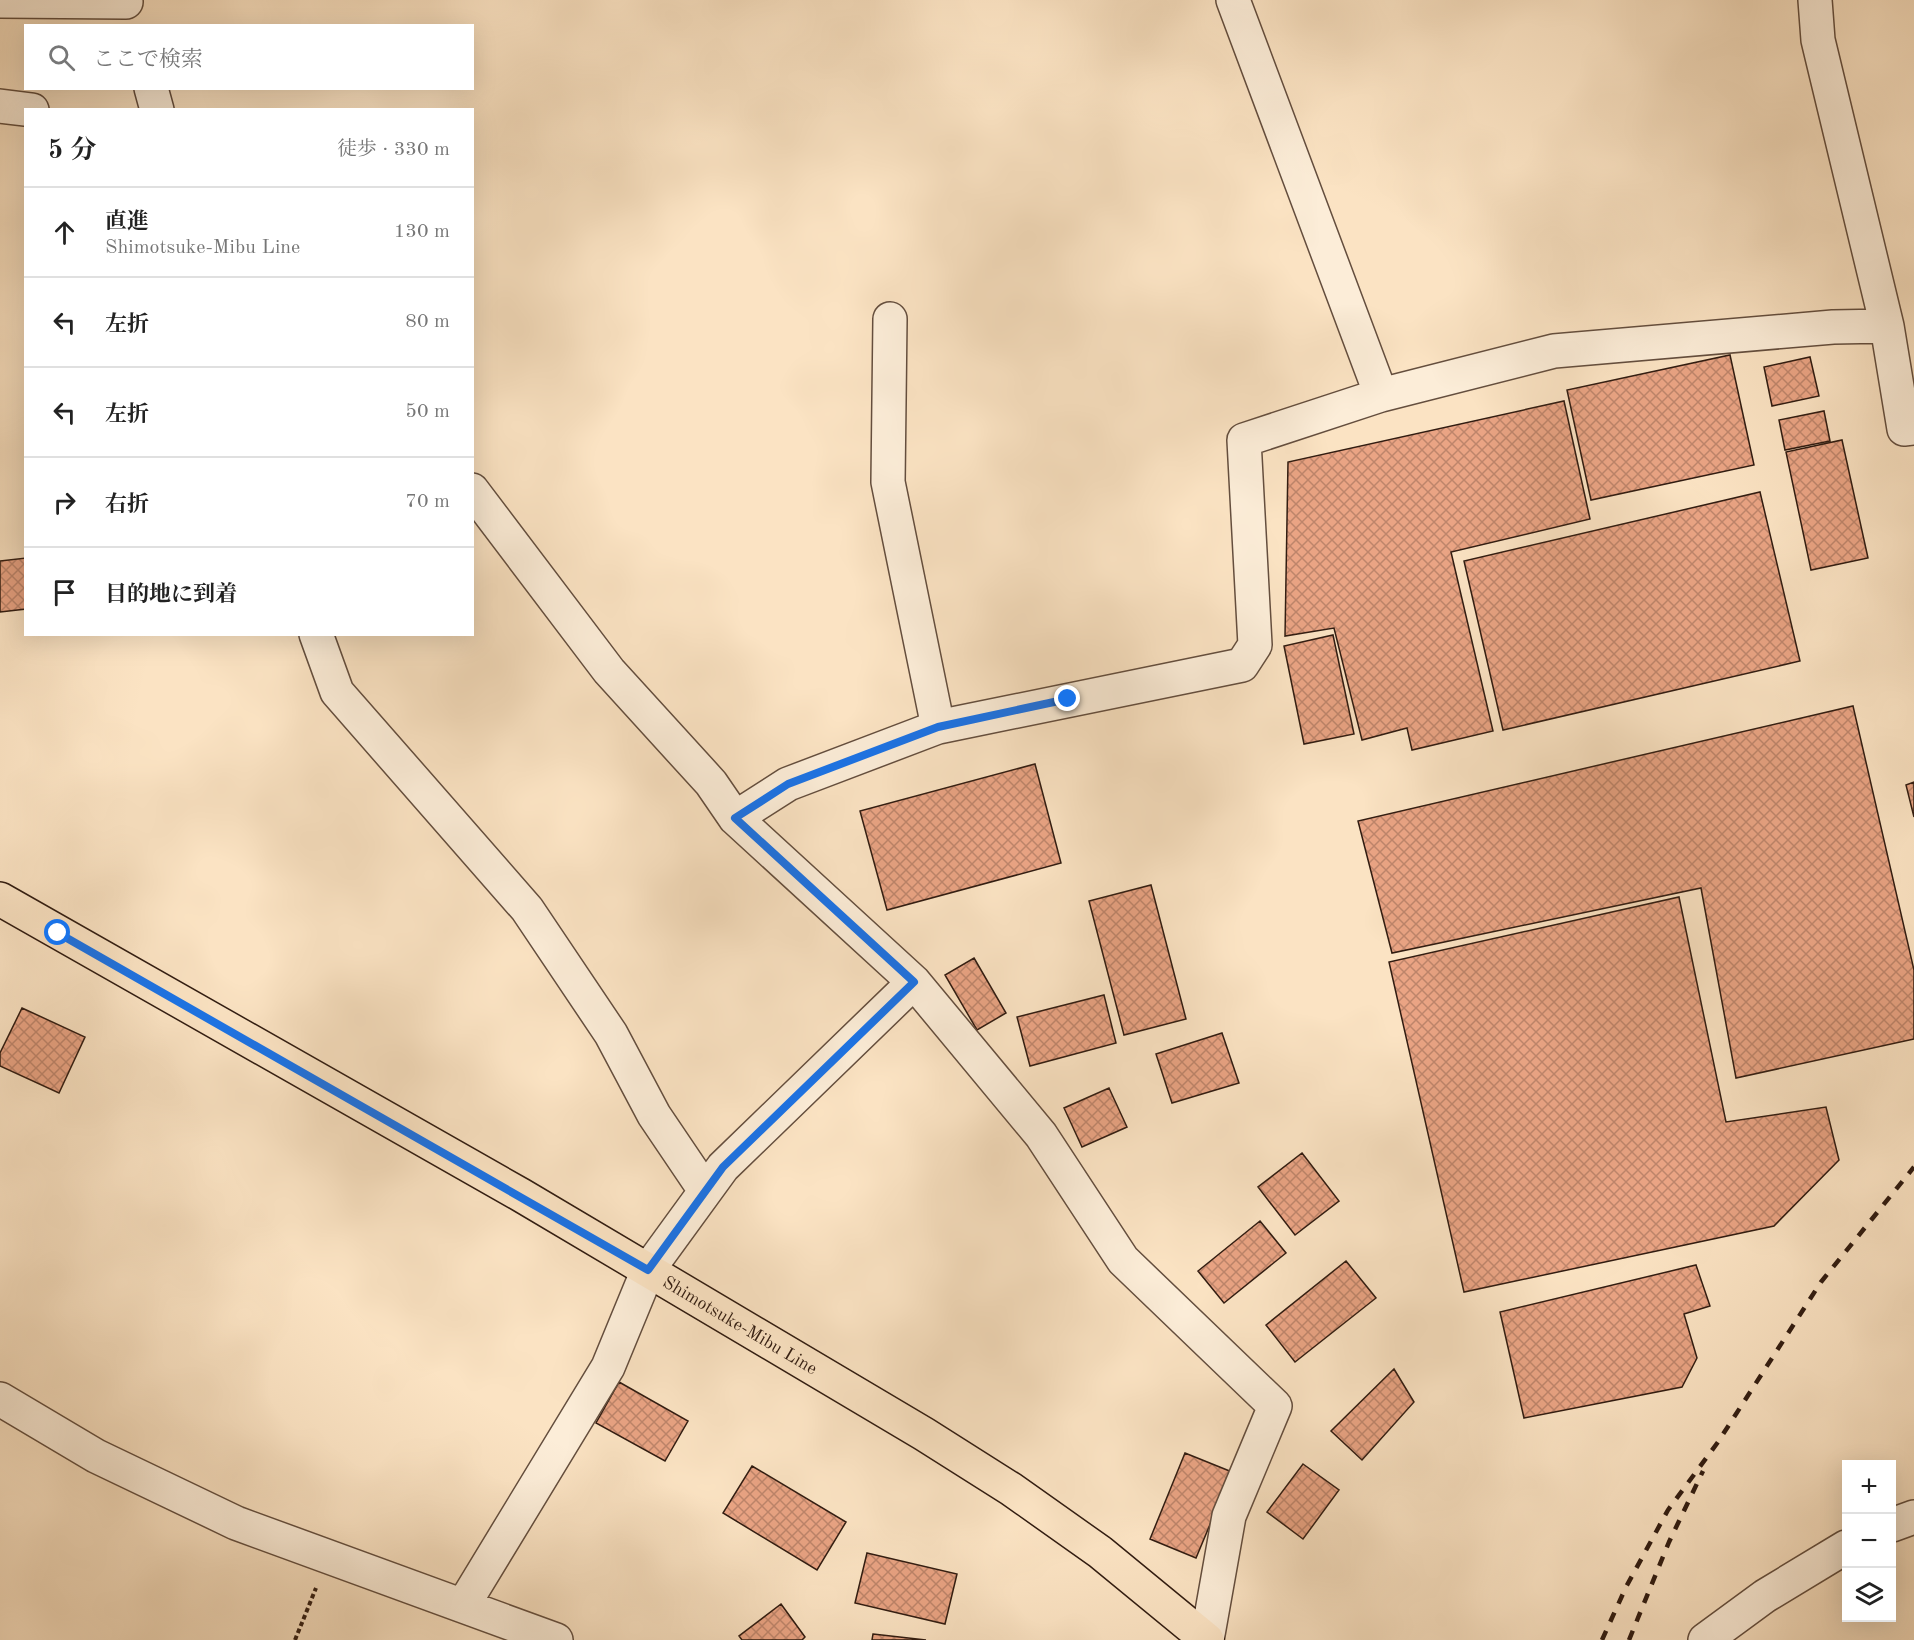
<!DOCTYPE html>
<html lang="ja">
<head>
<meta charset="utf-8">
<style>
  :root { --surface:#fff; --page:#f6f6f6; --text:#222; --muted:#767676; --line:#e0e0e0 }
  body { margin:0; font-family:"Old Standard TT","Noto Serif JP",serif; background:var(--page); color:var(--text) }
  .controls { position:absolute; right:18px; bottom:18px; display:grid; overflow:hidden; border-radius:0px; box-shadow:0 6px 24px #0002 }
  .controls button { width:54px; height:54px; display:grid; place-items:center; padding:0; border:0; border-bottom:2px solid var(--line); background:var(--surface); color:var(--text); font:30px sans-serif }
  .stop { position:absolute; width:18px; height:18px; margin:-14px; border:4px solid #1a73e8; border-radius:50%; background:#fff }
  .stop.end { background:#1a73e8; border-color:#fff; box-shadow:0 2px 6px #0008 }
  .list { margin:0; padding:0; list-style:none }
  h2 { display:flex; justify-content:space-between; align-items:center; height:78px; margin:0; padding:0 24px; font-size:26px }
  h2 small { font-size:20px; font-weight:400; color:var(--muted) }
  .list li { display:grid; grid-template-columns:39px 1fr auto; gap:18px; align-items:center; box-sizing:border-box; height:90px; padding:0 24px; border-top:2px solid var(--line) }
  .list b { display:block; font-size:22px; white-space:nowrap }
  .list p { margin:0; font-size:20px; white-space:nowrap; color:var(--muted) }
  .list em { font-size:20px; font-style:normal; color:var(--muted) }
  .icon { flex:none; width:33px; height:33px; fill:none; stroke:currentColor; stroke-width:2; stroke-linecap:round; stroke-linejoin:round }
  .map { position:relative; flex:none; width:1914px; height:1640px; overflow:hidden }
  .search { position:absolute; background:var(--surface); box-shadow:0 6px 24px #0002; left:24px; top:24px; width:450px; height:66px; display:flex; align-items:center; gap:15px; box-sizing:border-box; padding:0 21px; border-radius:0px; color:var(--muted); font-size:22px }
  .panel { position:absolute; background:var(--surface); box-shadow:0 6px 24px #0002; left:24px; top:108px; width:450px; height:528px; border-radius:0px }
  .map>svg:first-child { display:block }
</style>
</head>
<body>
<div class="map">
<svg width="1914" height="1640" viewBox="0 0 1914 1640">
  <defs>
    <pattern id="building-cross-hatch" width="8" height="8" patternUnits="userSpaceOnUse" patternTransform="scale(1.5)"><rect width="8" height="8" fill="#eaa484"/><path d="M0 0l8 8M0 8l8-8" fill="none" stroke="#be856b"/></pattern>
  </defs>
  <rect width="100%" height="100%" fill="#fbe3c3"/>
  <filter id="stains"><feTurbulence type="fractalNoise" baseFrequency=".00333" numOctaves="4"/><feColorMatrix values="0 0 0 0 .2 0 0 0 0 .09 0 0 0 0 .02 0 0 0 .5 -.17"/></filter>
  <radialGradient id="worn" r=".72"><stop offset=".6" stop-color="#630" stop-opacity="0"/><stop offset="1" stop-color="#630" stop-opacity=".3"/></radialGradient>
  <path fill="url(#building-cross-hatch)" stroke="#311c11" stroke-width="1.5" d="M1730,355L1754,465L1591,500L1567,390Z
    M1810,357L1819,396L1772,406L1764,367Z
    M1564,401L1590,519L1451,552L1493,731L1412,750L1407,728L1362,740L1334,628L1285,636L1288,462Z
    M1824,411L1830,441L1785,450L1779,420Z
    M1842,440L1868,558L1811,570L1786,452Z
    M1760,492L1800,661L1503,730L1464,561Z
    M26,558V609L0,612V561Z
    M1333,635L1354,734L1304,744L1284,646Z
    M1853,706L1914,970V1039L1736,1078L1701,888L1392,953L1358,821Z
    M1035,764L1061,863L887,910L860,811Z
    M1914,782V817L1906,785Z
    M1151,885L1186,1019L1124,1035L1089,901Z
    M1679,897L1726,1122L1826,1107L1839,1160L1774,1226L1464,1292L1389,962Z
    M974,958L1006,1013L977,1030L945,975Z
    M1104,995L1116,1043L1030,1066L1017,1017Z
    M22,1008L85,1037L59,1093L0,1066V1053Z
    M1222,1033L1239,1083L1172,1103L1156,1054Z
    M1109,1088L1127,1127L1082,1147L1064,1108Z
    M1302,1153L1339,1201L1295,1235L1258,1187Z
    M1260,1221L1286,1253L1224,1303L1198,1271Z
    M1346,1261L1376,1298L1295,1362L1266,1325Z
    M1696,1265L1710,1306L1684,1314L1697,1358L1682,1387L1524,1418L1500,1312Z
    M1394,1369L1414,1402L1362,1460L1331,1431Z
    M619,1382L688,1421L665,1461L596,1423Z
    M1185,1453L1232,1472L1196,1558L1150,1539Z
    M1303,1464L1339,1490L1303,1539L1267,1512Z
    M752,1466L846,1522L817,1570L723,1513Z
    M867,1553L957,1574L945,1624L855,1603Z
    M781,1604L805,1637L802,1640H742L739,1636Z
    M873,1634L926,1640H872Z"/>
  <g fill="none" stroke-linecap="round" stroke-linejoin="round">
    <defs>
      <path id="minor" d="M1233,0L1381,395
        M1815,0L1818,40L1887,326
        M0,1L126,2
        M151,88L157,110
        M0,106L32,110
        M890,319L888,482L938,727
        M472,490L609,671L711,783L735,818L914,982L1041,1135L1123,1260L1275,1406L1229,1516L1207,1640
        M316,634L337,692L527,909L611,1034L654,1115L704,1189
        M735,818L788,784L938,727L1242,665L1255,645L1244,440L1381,395L1554,351L1833,327L1887,326L1904,429L1914,428
        M0,1399L96,1456L236,1523L556,1640
        M1892,1525L1914,1517
        M464,1604L608,1367L648,1270L723,1167L914,982
        M1705,1640L1765,1596L1846,1547"/>
      <g id="major">
        <path id="s1" d="M0,899L521,1195L924,1434L1011,1489L1100,1552L1207,1640"/>
      </g>
    </defs>
    <use href="#minor" stroke="#644e3e" stroke-width="36"/>
    <use href="#major" stroke="#311c11" stroke-width="36"/>
    <path stroke="#311c11" stroke-width="4" stroke-dasharray="4.5 3" stroke-linecap="butt" d="M295,1640L316,1588"/>
    <use href="#minor" stroke="#fcedd8" stroke-width="33"/>
    <use href="#major" stroke="#fbe3c3" stroke-width="33"/>
    <path stroke="#311c11" stroke-width="4.5" stroke-dasharray="10 10" stroke-linecap="butt" d="M1602,1640L1626,1587L1668,1510L1718,1442L1821,1282L1914,1167
      M1629,1640L1669,1542L1703,1471"/>
  </g>
  <g fill="none" stroke-linecap="round" stroke-linejoin="round">
    <path stroke="#1a73e8" stroke-width="8" d="M58,933L648,1270L723,1167L914,982L735,818L788,784L938,727L1068,699"/>
  </g>
  <g text-anchor="middle" stroke-width="4.5" stroke-linejoin="round" paint-order="stroke">
    <g font-size="18" fill="#311c11" stroke="#fcedd8">
      <text dy="6" stroke="none"><textPath href="#s1" startOffset="854">Shimotsuke-Mibu Line</textPath></text>
    </g>
  </g>
  <rect width="100%" height="100%" filter="url(#stains)"/>
  <rect width="100%" height="100%" fill="url(#worn)"/>
</svg>
<div class="controls">
<button>+</button>
<button>−</button>
<button><svg class="icon" aria-label="layers" viewBox="0 0 24 24"><path d="M12 4l9 5-9 5-9-5zM3 14l9 5 9-5"/></svg></button>
</div>
<div class="stop" style="left:58px;top:933px"></div>
<div class="stop end" style="left:1068px;top:699px"></div>
<div class="search"><svg class="icon" aria-label="search" viewBox="0 0 24 24"><circle cx="10" cy="10" r="6"/><path d="M15 15l6 6"/></svg>ここで検索</div>
<section class="panel">
<h2>5 分<small>徒歩 · 330 m</small></h2>
<ul class="list">
<li><svg class="icon" aria-label="ahead" viewBox="0 0 24 24"><path d="M12 20V5M6 11l6-6 6 6"/></svg><div><b>直進</b><p>Shimotsuke-Mibu Line</p></div><em>130 m</em></li>
<li><svg class="icon" aria-label="left" viewBox="0 0 24 24"><path d="M17 20v-9H6M10 6l-5 5 5 5"/></svg><div><b>左折</b></div><em>80 m</em></li>
<li><svg class="icon" aria-label="left" viewBox="0 0 24 24"><path d="M17 20v-9H6M10 6l-5 5 5 5"/></svg><div><b>左折</b></div><em>50 m</em></li>
<li><svg class="icon" aria-label="right" viewBox="0 0 24 24"><path d="M7 20v-9h11M14 6l5 5-5 5"/></svg><div><b>右折</b></div><em>70 m</em></li>
<li><svg class="icon" aria-label="arrive" viewBox="0 0 24 24"><path d="M6 21V4h12l-3 4 3 4H6"/></svg><div><b>目的地に到着</b></div></li>
</ul>
</section>
</div>
</body>
</html>
